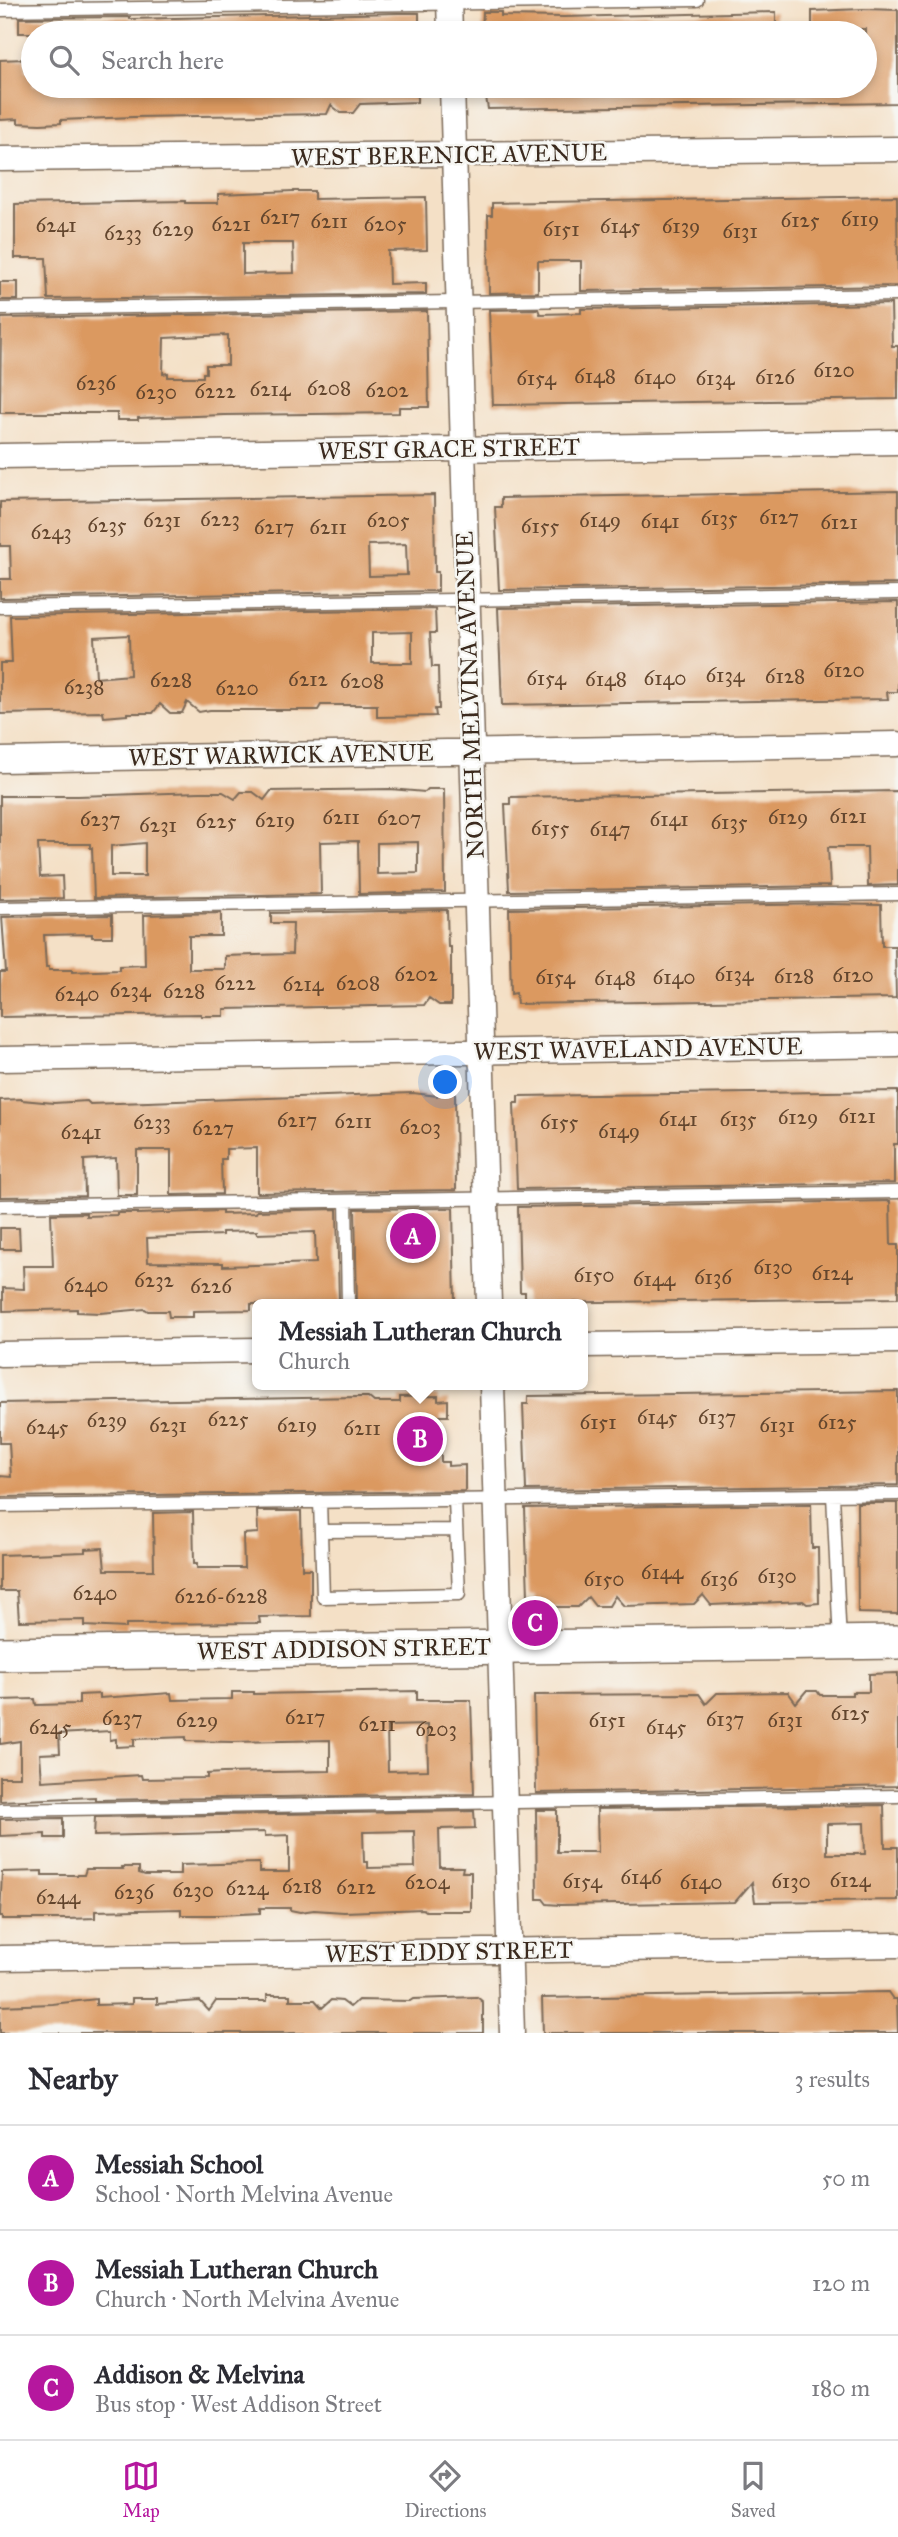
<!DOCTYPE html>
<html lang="en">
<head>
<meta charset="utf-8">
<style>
  :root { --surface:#fff; --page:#f7f7f7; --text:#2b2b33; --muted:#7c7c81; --line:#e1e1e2; --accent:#b5179e }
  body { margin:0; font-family:"IM FELL Great Primer",serif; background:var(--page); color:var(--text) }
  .you { position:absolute; left:446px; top:1083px; width:24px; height:24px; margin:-18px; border:5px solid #fff; border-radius:50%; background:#1a73e8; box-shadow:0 0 0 10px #1a73e833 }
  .badge { display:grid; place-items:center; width:46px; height:46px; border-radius:50%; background:var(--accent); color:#fff; font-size:23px; font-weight:700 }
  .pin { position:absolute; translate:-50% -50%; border:4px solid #fff; box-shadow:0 2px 7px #0006 }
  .popup { position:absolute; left:252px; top:1299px; width:336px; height:91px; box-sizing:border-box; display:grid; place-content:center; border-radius:10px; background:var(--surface); filter:drop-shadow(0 2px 5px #0005); font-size:23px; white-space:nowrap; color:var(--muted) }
  .popup b { font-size:26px; color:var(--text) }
  .popup::after { content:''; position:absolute; left:50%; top:100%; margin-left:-14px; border:14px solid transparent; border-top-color:var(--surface) }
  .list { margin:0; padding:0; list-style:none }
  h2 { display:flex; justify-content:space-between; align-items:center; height:91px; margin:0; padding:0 28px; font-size:30px }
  h2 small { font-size:23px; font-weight:400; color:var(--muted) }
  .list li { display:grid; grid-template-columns:46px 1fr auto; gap:21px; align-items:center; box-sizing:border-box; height:105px; padding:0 28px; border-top:2px solid var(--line) }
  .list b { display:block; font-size:26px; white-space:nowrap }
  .list p { margin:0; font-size:23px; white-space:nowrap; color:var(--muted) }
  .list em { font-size:23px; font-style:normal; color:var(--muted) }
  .icon { flex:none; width:38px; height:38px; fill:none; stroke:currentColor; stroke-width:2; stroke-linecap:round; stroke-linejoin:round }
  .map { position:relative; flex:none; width:898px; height:2033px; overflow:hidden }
  .search { position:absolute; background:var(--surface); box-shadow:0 4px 10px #0003; left:21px; right:21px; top:21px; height:77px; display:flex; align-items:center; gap:18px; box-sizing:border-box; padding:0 24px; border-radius:38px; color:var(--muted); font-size:26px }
  .sheet { height:406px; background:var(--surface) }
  nav { display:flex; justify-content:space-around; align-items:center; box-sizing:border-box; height:98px; border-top:2px solid var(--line); background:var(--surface); font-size:19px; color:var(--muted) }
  nav a { display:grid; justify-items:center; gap:4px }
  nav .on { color:var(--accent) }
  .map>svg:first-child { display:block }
</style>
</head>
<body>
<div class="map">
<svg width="898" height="2033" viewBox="0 0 898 2033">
  <rect width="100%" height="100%" fill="#f6f6f2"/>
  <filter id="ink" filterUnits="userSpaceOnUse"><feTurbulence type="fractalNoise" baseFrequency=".0143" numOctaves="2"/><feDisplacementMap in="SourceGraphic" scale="14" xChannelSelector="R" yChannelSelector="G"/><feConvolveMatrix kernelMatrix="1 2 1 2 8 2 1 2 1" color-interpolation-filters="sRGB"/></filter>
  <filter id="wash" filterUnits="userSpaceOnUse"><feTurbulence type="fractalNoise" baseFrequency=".00686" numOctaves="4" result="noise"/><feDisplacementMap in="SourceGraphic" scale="28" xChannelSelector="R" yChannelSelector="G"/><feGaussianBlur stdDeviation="1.57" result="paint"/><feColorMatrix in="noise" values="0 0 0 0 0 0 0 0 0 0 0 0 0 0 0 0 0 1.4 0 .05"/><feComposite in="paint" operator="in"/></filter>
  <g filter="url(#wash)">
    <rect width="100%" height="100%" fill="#f4e0c6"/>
    <g id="blocks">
      <path fill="#db9960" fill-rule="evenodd" d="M863,9L898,10V103L488,109L484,86H865V29H832V33H812V11Z
        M483,12H501V16L564,17L776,12V33H482Z
        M398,13H419V30H384V33H19V18L130,17V19Z
        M25,59V71H33V86H417V102L360,104L353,113H341L331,105L327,114L133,117L61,120V123L40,124L18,123V119L0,120V60Z
        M293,191H314V199L426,197L427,250L388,251L389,284L426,283V294L48,299L46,258H15V204L185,201V203H218V194ZM243,243H293L294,273L243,274Z
        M897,196L898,286L581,291V261H538V292L489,293L488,215H492V203Z
        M0,282H18V300H0Z
        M891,304L892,346H898V399L493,405L489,310L538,309L540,314L581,313V309Z
        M427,311L429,407H399V413L224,415L138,418V420H117V413H0L1,318ZM228,335V365H206V373H203V377H168V373L163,374L164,338Z
        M898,491V584L499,590L495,507H501V498Z
        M434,495L435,572H438V591L0,598V579H11L10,546H0V502ZM406,544L407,575L369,576L368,545Z
        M898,602V692H887L888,699L502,705L498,608Z
        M435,609L436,633H430L432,667H438L439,709H435L436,716L377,717V705H321L318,710H210L199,712L187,702L182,713H170L160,704L153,713H127V715L104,717L103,712L0,714V663H12L10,616ZM412,632V663H372V633ZM129,635L130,675L96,678L94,637Z
        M390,789L425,792L428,789H444L445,892L359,894L358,841L320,842L321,894L94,898L92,848H90V844H38L40,877L62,876L63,898L0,899V796H78L200,792H223L235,799L241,792H253L264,800L271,791ZM418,842V873L377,874V843ZM145,843V876H111V846Z
        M898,791V885L868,886L867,847H828L830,886L509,891L505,804H510V797Z
        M830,904L881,905L882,946H895L896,998L517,1004L516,993L511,994L509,909Z
        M447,910L448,947H451V1005H439L429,998L424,1005L224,1009V1016H201V1014L0,1017V972H6L2,917L112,915V937H92V934L44,935L46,967H49V970H72V972L119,970V966L145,965L144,915L221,913V936H189V969H225V956L292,954L293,923H271V913Z
        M898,1091V1144H894V1183L517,1189L514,1103H518V1096Z
        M413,1093L437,1096L441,1093H455L456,1190L257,1193V1148L226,1149V1159H221L222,1194L171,1195V1150H137V1195H117L116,1158L84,1160L85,1196L0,1197V1100L22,1099V1100L54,1103L87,1101L90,1104Z
        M890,1201L891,1245H898V1298L525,1303V1292H520L518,1207Z
        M453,1208L455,1304H357L355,1209Z
        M337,1209L339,1304H251V1310L193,1311V1317H169L168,1311H148L145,1309L100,1313L77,1312V1309L3,1311V1288L24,1289L23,1266H53L51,1214L86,1213V1216L117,1215V1213H137V1214L222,1211V1214L256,1213L257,1211ZM257,1231V1234L315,1232L316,1263L223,1266V1263L148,1262L147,1238L222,1235V1232Z
        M0,1228H19L20,1249H0Z
        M898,1391V1485L526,1490L523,1404H528V1396Z
        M438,1396V1401L448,1400V1416H440L441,1462H448V1466L465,1465V1491L0,1497V1476L11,1477L9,1443H0V1403L360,1397H368L374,1402H400V1397Z
        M857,1503H898V1614L858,1613Z
        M811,1504L812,1548H818L819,1603L807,1604L803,1601L711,1605L703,1595L694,1604L624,1606L615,1596L609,1606H595L588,1597L578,1607H534V1596H528L525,1508Z
        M257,1511H301L302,1569H311V1616L259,1617L260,1623L126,1624V1628L85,1626V1620L19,1621L17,1591H0V1555L85,1552V1549L103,1548L105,1570H154L153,1513L193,1512L194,1563H197V1568H244L243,1534L258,1533Z
        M898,1673V1786L536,1793L534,1695L699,1694L706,1704L717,1693L788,1692L796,1703L806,1691H817L820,1695H852V1692H869V1674Z
        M417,1691V1700H471L474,1794L95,1800V1797L0,1801V1777H20V1741L0,1744V1700L35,1699L36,1705L79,1704V1695L100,1694V1698L171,1693L172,1700L232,1699V1692H254V1694ZM427,1725L428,1770L388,1771L387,1726ZM110,1731V1740L116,1739V1747L134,1746V1739L186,1737V1741L233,1742L330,1740V1771L223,1773L207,1774V1778L142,1779L141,1775L42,1781L40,1754L60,1753L59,1734Z
        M884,1805L885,1847H898V1900L755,1902L752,1882L735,1902L560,1905L547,1904L543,1899H537L536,1810H557V1852H598L597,1809ZM864,1823L865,1854H827V1824Z
        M474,1811L475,1828L439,1829L440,1867H463L462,1872H471V1911H426L423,1909L344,1912L314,1910L300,1912L290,1910V1908H260V1913L219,1915H181V1909L95,1911V1918L68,1919H2V1916H0L2,1872L42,1871V1875H84L86,1869H123L122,1867H139V1873L145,1875H180V1865L259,1863V1872H289V1835L265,1836V1832L94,1836L95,1817ZM414,1831L415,1867L368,1868V1862H364L363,1832Z
        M63,1818V1838H45V1834L0,1836V1819Z
        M888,1992L893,1999H897L898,2033H543L542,1998Z
        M267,1995H290V2000H315L322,2008L331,2000L342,2001L350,2007L358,2000L410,2001L413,1999L477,1997L483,2002V2033H0V2006L52,2004L96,1999V2005L132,2004V1998H157V2004L200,2001L209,2011L216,2001H267Z"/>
    </g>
  </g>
  <g filter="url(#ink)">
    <use href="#blocks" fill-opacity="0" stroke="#7c6a59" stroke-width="2"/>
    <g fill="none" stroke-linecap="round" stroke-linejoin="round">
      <defs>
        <path id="lane" d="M0,10L697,0
          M0,309L898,295
          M0,607L898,593
          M0,908L898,894
          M346,1201L348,1304
          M0,1206L898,1192
          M833,1495L840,1643
          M320,1501L323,1597L459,1594L455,1500
          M0,1506L898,1494
          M321,1531L456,1530
          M0,1810L898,1796"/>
        <path id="street" d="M449,0L450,33
          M452,86L489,1304
          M0,159L898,149
          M0,456L898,442
          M0,760L898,744
          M0,1059L898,1045
          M583,1345L898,1341
          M0,1354L257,1350
          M492,1385L512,2033
          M0,1958L898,1945"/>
        <path id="secondary" d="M0,1654L898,1642"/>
      </defs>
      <use href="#lane" stroke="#7c6a59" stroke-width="15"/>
      <use href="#street" stroke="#7c6a59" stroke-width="27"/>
      <use href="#secondary" stroke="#7c6a59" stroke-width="36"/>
      <use href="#lane" stroke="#fff" stroke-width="12"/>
      <use href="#street" stroke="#fff" stroke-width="24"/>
      <use href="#secondary" stroke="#fff" stroke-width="33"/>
    </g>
  </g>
  <g text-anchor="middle" stroke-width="5" stroke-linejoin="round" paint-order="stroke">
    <g font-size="21" fill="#63462e">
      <text x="280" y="224">6217</text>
      <text x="860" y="226">6119</text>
      <text x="800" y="227">6125</text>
      <text x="329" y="228">6211</text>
      <text x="231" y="231">6221</text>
      <text x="385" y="231">6205</text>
      <text x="56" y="232">6241</text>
      <text x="620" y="233">6145</text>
      <text x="681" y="233">6139</text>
      <text x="173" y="236">6229</text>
      <text x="561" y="236">6151</text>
      <text x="740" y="238">6131</text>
      <text x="123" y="240">6233</text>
      <text x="834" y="377">6120</text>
      <text x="595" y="383">6148</text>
      <text x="655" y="384">6140</text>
      <text x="775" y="384">6126</text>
      <text x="536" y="385">6154</text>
      <text x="715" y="385">6134</text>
      <text x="96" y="390">6236</text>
      <text x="329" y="395">6208</text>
      <text x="270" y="396">6214</text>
      <text x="387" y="397">6202</text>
      <text x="215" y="398">6222</text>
      <text x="156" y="399">6230</text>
      <text x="779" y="524">6127</text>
      <text x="719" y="525">6135</text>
      <text x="220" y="526">6223</text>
      <text x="162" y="527">6231</text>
      <text x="388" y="527">6205</text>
      <text x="600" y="527">6149</text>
      <text x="660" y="528">6141</text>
      <text x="839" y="529">6121</text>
      <text x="107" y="532">6235</text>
      <text x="540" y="533">6155</text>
      <text x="274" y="534">6217</text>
      <text x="328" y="534">6211</text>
      <text x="51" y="539">6243</text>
      <text x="844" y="677">6120</text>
      <text x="725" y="682">6134</text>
      <text x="785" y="683">6128</text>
      <text x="546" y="685">6154</text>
      <text x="665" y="685">6140</text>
      <text x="308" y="686">6212</text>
      <text x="606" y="686">6148</text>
      <text x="171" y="687">6228</text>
      <text x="362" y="688">6208</text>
      <text x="84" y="694">6238</text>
      <text x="237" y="695">6220</text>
      <text x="848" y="823">6121</text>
      <text x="341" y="824">6211</text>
      <text x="788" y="824">6129</text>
      <text x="399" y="825">6207</text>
      <text x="100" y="826">6237</text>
      <text x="669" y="826">6141</text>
      <text x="275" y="827">6219</text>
      <text x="216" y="828">6225</text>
      <text x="729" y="829">6135</text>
      <text x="158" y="832">6231</text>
      <text x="550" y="835">6155</text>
      <text x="610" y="836">6147</text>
      <text x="416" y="981">6202</text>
      <text x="734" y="981">6134</text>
      <text x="853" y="982">6120</text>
      <text x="794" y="983">6128</text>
      <text x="555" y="984">6154</text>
      <text x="674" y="984">6140</text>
      <text x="615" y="985">6148</text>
      <text x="235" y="990">6222</text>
      <text x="358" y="990">6208</text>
      <text x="303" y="991">6214</text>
      <text x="130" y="997">6234</text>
      <text x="184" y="998">6228</text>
      <text x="77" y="1001">6240</text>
      <text x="857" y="1123">6121</text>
      <text x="798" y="1124">6129</text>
      <text x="678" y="1126">6141</text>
      <text x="738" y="1126">6135</text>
      <text x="297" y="1127">6217</text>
      <text x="353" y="1128">6211</text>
      <text x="152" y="1129">6233</text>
      <text x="559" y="1129">6155</text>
      <text x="420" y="1134">6203</text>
      <text x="213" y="1135">6227</text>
      <text x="619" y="1138">6149</text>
      <text x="81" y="1139">6241</text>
      <text x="773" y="1274">6130</text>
      <text x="832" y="1280">6124</text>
      <text x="594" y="1282">6150</text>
      <text x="713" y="1284">6136</text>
      <text x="654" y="1286">6144</text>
      <text x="154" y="1287">6232</text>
      <text x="86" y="1292">6240</text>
      <text x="211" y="1293">6226</text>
      <text x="657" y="1424">6145</text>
      <text x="717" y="1424">6137</text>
      <text x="228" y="1426">6225</text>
      <text x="107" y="1427">6239</text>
      <text x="598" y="1429">6151</text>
      <text x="837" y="1429">6125</text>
      <text x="168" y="1432">6231</text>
      <text x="297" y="1432">6219</text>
      <text x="777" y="1432">6131</text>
      <text x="47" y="1434">6245</text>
      <text x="362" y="1435">6211</text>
      <text x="662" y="1579">6144</text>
      <text x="777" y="1583">6130</text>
      <text x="604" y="1586">6150</text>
      <text x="719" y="1586">6136</text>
      <text x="95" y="1600">6240</text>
      <text x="221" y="1603">6226-6228</text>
      <text x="850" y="1720">6125</text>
      <text x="305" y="1724">6217</text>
      <text x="122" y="1725">6237</text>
      <text x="725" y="1726">6137</text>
      <text x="197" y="1727">6229</text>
      <text x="607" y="1727">6151</text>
      <text x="785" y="1727">6131</text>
      <text x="377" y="1731">6211</text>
      <text x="50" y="1734">6245</text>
      <text x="666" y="1734">6145</text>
      <text x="436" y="1736">6203</text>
      <text x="641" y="1884">6146</text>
      <text x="850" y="1887">6124</text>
      <text x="582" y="1888">6154</text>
      <text x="791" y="1888">6130</text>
      <text x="427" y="1889">6204</text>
      <text x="701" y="1889">6140</text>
      <text x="302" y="1893">6218</text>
      <text x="356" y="1894">6212</text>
      <text x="247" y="1895">6224</text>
      <text x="193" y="1897">6230</text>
      <text x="134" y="1899">6236</text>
      <text x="58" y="1904">6244</text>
    </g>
    <g font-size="24" fill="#3b2a1e" stroke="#f6f6f2">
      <text transform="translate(449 155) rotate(-1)" y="8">WEST BERENICE AVENUE</text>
      <text transform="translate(449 449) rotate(-1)" y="8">WEST GRACE STREET</text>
      <text transform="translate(470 695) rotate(-92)" y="8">NORTH MELVINA AVENUE</text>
      <text transform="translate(281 755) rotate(-1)" y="8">WEST WARWICK AVENUE</text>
      <text transform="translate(638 1049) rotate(-1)" y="8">WEST WAVELAND AVENUE</text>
      <text transform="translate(344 1649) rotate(-1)" y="8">WEST ADDISON STREET</text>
      <text transform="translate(449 1952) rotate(-1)" y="8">WEST EDDY STREET</text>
    </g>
  </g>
</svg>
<div class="you"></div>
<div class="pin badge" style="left:413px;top:1236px">A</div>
<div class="pin badge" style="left:420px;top:1439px">B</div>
<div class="popup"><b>Messiah Lutheran Church</b>Church</div>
<div class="pin badge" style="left:535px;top:1623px">C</div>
<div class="search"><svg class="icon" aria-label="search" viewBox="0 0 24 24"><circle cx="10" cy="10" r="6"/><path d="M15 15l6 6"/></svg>Search here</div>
</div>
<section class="sheet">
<h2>Nearby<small>3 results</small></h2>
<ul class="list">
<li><span class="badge">A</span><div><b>Messiah School</b><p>School · North Melvina Avenue</p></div><em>50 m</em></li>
<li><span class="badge">B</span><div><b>Messiah Lutheran Church</b><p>Church · North Melvina Avenue</p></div><em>120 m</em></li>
<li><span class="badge">C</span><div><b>Addison &amp; Melvina</b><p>Bus stop · West Addison Street</p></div><em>180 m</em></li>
</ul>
</section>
<nav>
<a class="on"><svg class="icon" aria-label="map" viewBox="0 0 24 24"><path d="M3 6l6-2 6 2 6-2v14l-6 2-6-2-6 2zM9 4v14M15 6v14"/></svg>Map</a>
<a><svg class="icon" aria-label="directions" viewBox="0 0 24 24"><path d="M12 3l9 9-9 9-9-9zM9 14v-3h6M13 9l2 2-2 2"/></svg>Directions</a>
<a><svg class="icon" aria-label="saved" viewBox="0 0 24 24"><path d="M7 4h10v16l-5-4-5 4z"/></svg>Saved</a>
</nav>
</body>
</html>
